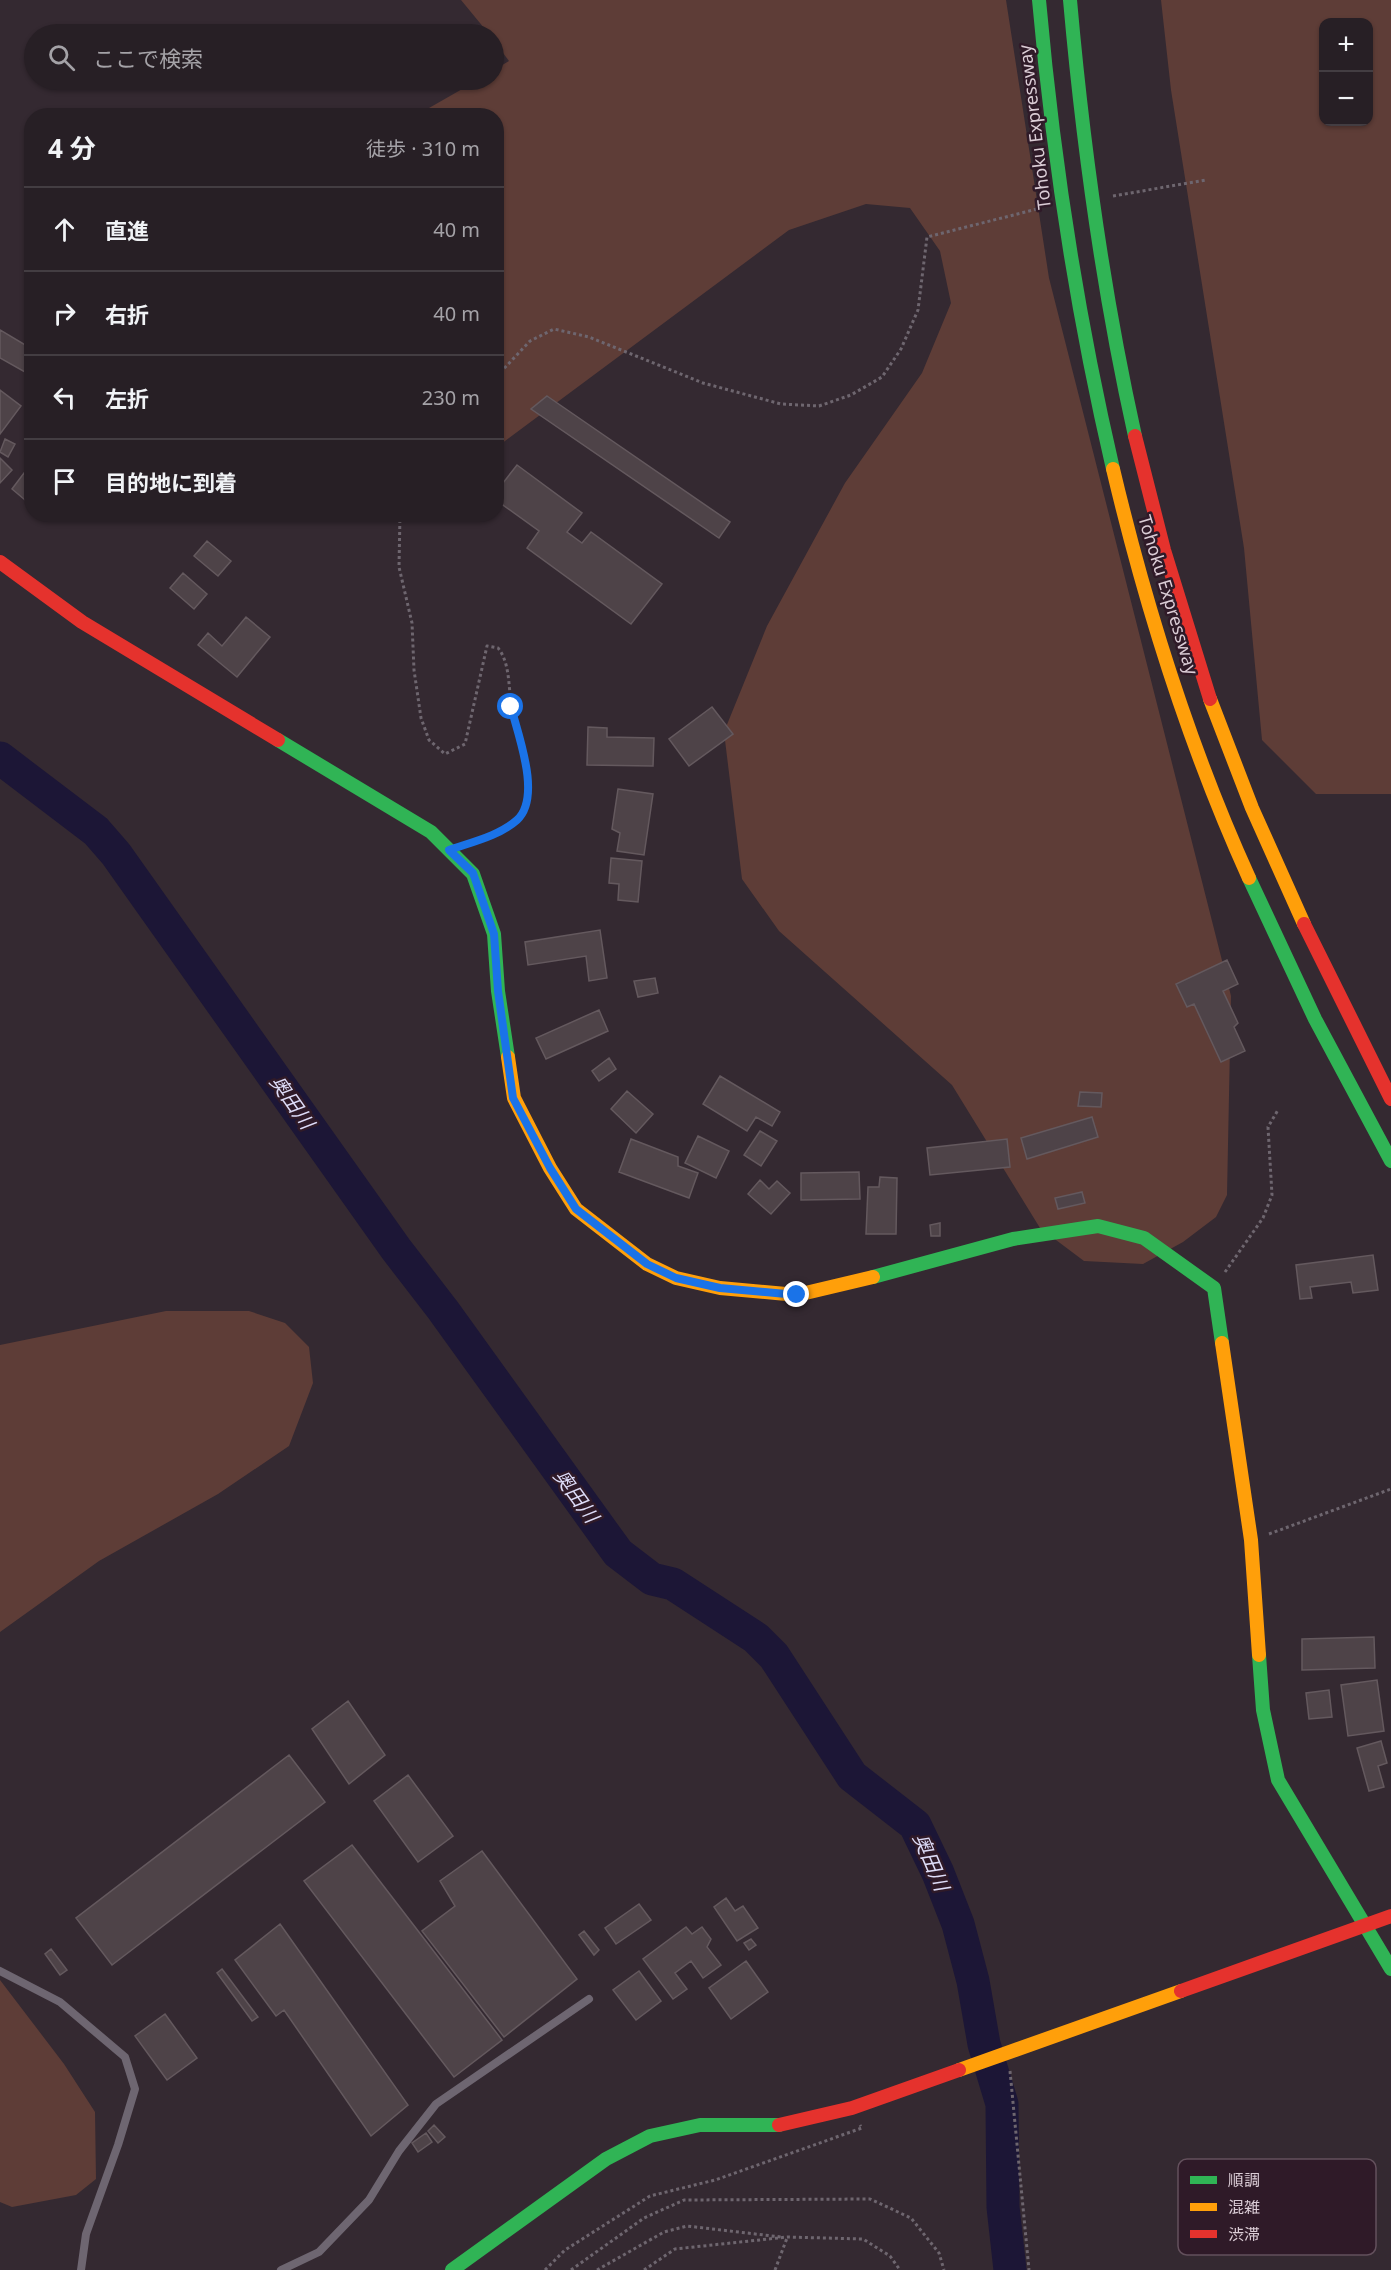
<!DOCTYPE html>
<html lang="ja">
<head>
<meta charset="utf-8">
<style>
  :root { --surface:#271f25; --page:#332c32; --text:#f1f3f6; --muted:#a4a2a7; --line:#433d42 }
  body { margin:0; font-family:"Noto Sans","Noto Sans JP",sans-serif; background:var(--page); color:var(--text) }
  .controls { position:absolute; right:18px; top:18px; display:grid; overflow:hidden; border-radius:12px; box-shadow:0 2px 4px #0004 }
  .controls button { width:54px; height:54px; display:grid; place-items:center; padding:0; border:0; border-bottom:2px solid var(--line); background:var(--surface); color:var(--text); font:30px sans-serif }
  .stop { position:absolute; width:18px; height:18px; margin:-14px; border:4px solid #1a73e8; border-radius:50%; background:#fff }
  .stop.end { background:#1a73e8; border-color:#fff; box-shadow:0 2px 6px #0008 }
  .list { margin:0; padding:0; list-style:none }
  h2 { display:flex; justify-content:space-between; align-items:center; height:78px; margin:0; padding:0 24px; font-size:26px }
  h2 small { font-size:20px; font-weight:400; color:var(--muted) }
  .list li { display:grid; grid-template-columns:39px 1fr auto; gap:18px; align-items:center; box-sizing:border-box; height:84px; padding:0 24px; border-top:2px solid var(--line) }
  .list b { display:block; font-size:22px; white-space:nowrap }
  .list em { font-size:20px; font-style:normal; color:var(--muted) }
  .icon { flex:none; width:33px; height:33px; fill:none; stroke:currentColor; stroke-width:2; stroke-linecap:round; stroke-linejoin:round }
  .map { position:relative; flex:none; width:1391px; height:2270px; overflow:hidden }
  .search { position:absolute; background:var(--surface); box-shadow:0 2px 4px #0004; left:24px; top:24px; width:480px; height:66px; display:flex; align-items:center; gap:15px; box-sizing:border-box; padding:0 21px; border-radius:33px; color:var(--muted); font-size:22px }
  .panel { position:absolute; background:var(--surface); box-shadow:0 2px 4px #0004; left:24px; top:108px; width:480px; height:414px; border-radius:24px }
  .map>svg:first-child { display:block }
</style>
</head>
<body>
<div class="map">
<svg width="1391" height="2270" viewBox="0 0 1391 2270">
  <rect width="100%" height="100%" fill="#342931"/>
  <path fill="#5e3d37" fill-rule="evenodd" d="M461,0H1006L1049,278L1231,996L1227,1195L1216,1217L1183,1242L1143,1264L1084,1261L1040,1228L952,1085L779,931L742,879L724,732L767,626L845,483L922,373L951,303L940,251L910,208L866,204L789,230L497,447L496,116H415L478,80H494V70L509,61L494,41V34H489Z
    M1161,0H1391V794H1316L1262,740L1244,548L1171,90ZM1368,22V122H1324V22Z
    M166,1311H249L285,1323L309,1347L313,1383L289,1446L218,1494L99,1561L0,1632V1345Z
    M0,1980L64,2064L95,2112L96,2179L76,2195L12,2207L0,2202Z"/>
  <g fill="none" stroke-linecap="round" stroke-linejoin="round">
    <path stroke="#1c1636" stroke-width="33" d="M0,758L96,831L116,854L396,1249L443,1310L618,1553L652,1579L673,1584L756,1638L774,1656L852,1776L915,1825L938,1873L958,1924L973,1981L984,2044L1002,2104L1003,2207L1010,2270"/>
  </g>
  <path fill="#4e4348" stroke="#64595e" stroke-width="1.5" d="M0,330L32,349V376L0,358Z
    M0,390L21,406L0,434Z
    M547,396L730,522L719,538L531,409Z
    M5,439L15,444L8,457L0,452Z
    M0,458L12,470L0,483Z
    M517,465L582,513L567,532L582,543L591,532L662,584L631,624L527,548L539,531L496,500V492Z
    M24,473L32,479L31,505L12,489Z
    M207,541L231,561L218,576L194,556Z
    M183,573L207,594L194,609L170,588Z
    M246,617L270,637L237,677L198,645L208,633L222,646Z
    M712,707L733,734L689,766L669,739Z
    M588,727L607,728V737L654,738L653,766L587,765Z
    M618,789L653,794L644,855L617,851L620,833L612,829Z
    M611,858L642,861L638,902L618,900L619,884L609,883Z
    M600,930L607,978L589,981L586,956L528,965L525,942Z
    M1227,960L1238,984L1223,991L1238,1023L1234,1027L1245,1051L1221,1062L1194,1004L1187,1007L1176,984Z
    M655,978L658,993L638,997L634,981Z
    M599,1010L608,1031L546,1059L536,1038Z
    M609,1058L616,1069L599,1081L592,1071Z
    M720,1076L780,1112L772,1126L756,1117L747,1131L703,1104Z
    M627,1091L653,1114L636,1133L611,1109Z
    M1080,1092L1102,1093L1101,1107L1078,1106Z
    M1092,1117L1098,1137L1027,1159L1021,1138Z
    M760,1131L777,1141L761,1166L744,1155Z
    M698,1136L729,1151L716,1178L685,1163Z
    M631,1139L678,1157V1166L698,1173L689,1198L619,1172Z
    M1007,1139L1010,1167L930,1175L927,1148Z
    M859,1172L860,1199L801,1200V1173Z
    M880,1177L897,1178L896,1234H866L868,1187H879Z
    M760,1180L769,1189L777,1181L790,1193L771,1214L748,1194Z
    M1082,1192L1085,1203L1058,1209L1055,1198Z
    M940,1223V1236H931L930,1225Z
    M1373,1255L1378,1290L1353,1293L1351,1282L1310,1287L1312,1298L1300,1299L1296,1265Z
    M1374,1637L1375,1668L1302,1670V1639Z
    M1377,1680L1384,1731L1348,1736L1341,1685Z
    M1329,1690L1332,1717L1309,1719L1306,1693Z
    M348,1701L385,1755L349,1784L312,1729Z
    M1381,1741L1387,1763L1378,1766L1384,1787L1369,1791L1357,1748Z
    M289,1755L325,1802L112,1965L76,1918Z
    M408,1775L453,1836L418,1862L374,1801Z
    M352,1845L502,2040L454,2077L304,1881Z
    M482,1851L577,1979L504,2037L422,1931L455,1906L440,1881Z
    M726,1898L735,1911L743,1906L758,1928L737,1941L714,1907Z
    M639,1904L651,1920L616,1944L605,1928Z
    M280,1924L408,2105L371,2136L284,2010L276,2016L235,1960Z
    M686,1927L692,1934L702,1927L711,1939L707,1947L721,1965L703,1978L691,1961L675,1973L687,1989L673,1999L643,1959Z
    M584,1931L599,1950L594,1955L579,1935Z
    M751,1939L756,1945L749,1950L744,1943Z
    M51,1949L67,1970L60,1975L45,1954Z
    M746,1961L768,1992L731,2019L709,1988Z
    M222,1969L258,2017L252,2021L217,1973Z
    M639,1971L661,2001L636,2020L613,1990Z
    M165,2014L197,2058L167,2080L135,2036Z
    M434,2125L445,2137L438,2143L428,2131Z
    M426,2133L432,2142L418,2152L412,2143Z"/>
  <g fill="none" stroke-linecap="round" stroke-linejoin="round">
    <path stroke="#6e666f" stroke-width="3" stroke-dasharray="3 3" stroke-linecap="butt" d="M1113,196L1206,180
      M496,377L530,341L554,329L589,337L703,383L781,404L819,406L851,395L882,377L901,349L918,310L927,237L1041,208
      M400,514L399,567L412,623L414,670L421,718L429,740L445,754L465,744L487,646L498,648C511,664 508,690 512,709C518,738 542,797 517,820C503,832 485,838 468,844
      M1225,1272L1263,1218L1272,1195L1268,1127L1278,1110
      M1269,1534L1391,1489
      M1010,2071L1029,2270
      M545,2270L565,2250L650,2196L715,2180L862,2128L860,2125
      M571,2270L644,2218L684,2200L870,2199L911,2218L939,2253L944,2270
      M597,2270L664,2232L687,2226L781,2237
      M644,2270L675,2249L787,2237L863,2239L890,2256L900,2270
      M775,2270L787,2238"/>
    <path stroke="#6e6671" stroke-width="8" d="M0,1971L60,2002L125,2057L135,2089L118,2145L86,2234L81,2270
      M281,2270L319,2252L369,2200L399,2151L436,2104L589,1999"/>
    <path stroke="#30b455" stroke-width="14" d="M1039,0C1053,159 1077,314 1113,469
      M1070,0C1083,147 1103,292 1135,436
      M278,740L431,832L473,874L494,934L498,991L508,1057
      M1249,878L1315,1019L1391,1161
      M873,1277L1013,1239L1098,1226L1144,1238L1214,1288L1222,1343
      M1259,1655L1263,1710L1278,1780L1391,1969
      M452,2270L606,2159L650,2136L700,2125H779"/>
    <path stroke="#ff9f0a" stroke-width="14" d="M1113,469C1146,608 1190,748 1249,878
      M1210,699L1252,808L1304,924
      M508,1057L514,1098L550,1168L576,1209L647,1264L676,1278L720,1288L797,1295L873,1277
      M1222,1343L1251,1540L1259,1655
      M959,2070L1181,1991"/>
    <path stroke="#e5322d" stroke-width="14" d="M1135,436L1164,550L1210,699
      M0,562L82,622L278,740
      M1304,924L1391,1099
      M1181,1991L1391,1916
      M779,2125L852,2108L959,2070"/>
  </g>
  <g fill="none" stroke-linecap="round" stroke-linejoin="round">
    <path stroke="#1a73e8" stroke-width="8" d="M511,707C518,735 542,797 517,820C499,836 472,842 449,850L473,873L494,934L498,991L513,1098L550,1168L576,1209L647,1264L676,1278L720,1288L797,1295"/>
  </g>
  <g text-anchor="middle" stroke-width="5" stroke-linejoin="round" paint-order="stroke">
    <g font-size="18" fill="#dbcdd6" stroke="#2f1a28">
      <text transform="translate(1035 127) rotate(-97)" y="6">Tohoku Expressway</text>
      <text transform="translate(1168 595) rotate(73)" y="6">Tohoku Expressway</text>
    </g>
    <g font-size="20" font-style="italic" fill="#dddcf8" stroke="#2f1a28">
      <text transform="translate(292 1102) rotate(55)" y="7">奥田川</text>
      <text transform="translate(576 1496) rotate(54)" y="7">奥田川</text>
      <text transform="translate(931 1862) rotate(67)" y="7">奥田川</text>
    </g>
  </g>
  <rect x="1178" y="2159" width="198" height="96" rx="9" fill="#2f1a28" stroke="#63505c" stroke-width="1.5"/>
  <rect x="1190" y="2176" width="27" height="8" fill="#30b455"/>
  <rect x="1190" y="2203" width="27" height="8" fill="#ff9f0a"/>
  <rect x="1190" y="2230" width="27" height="8" fill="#e5322d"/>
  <g font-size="16" fill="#dbcdd6">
    <text x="1228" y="2186">順調</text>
    <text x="1228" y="2213">混雑</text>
    <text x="1228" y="2240">渋滞</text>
  </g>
</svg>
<div class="controls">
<button>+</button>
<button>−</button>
</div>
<div class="stop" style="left:511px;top:707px"></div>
<div class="stop end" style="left:797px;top:1295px"></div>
<div class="search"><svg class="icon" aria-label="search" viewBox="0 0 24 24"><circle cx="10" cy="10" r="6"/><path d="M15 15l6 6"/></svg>ここで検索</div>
<section class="panel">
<h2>4 分<small>徒歩 · 310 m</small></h2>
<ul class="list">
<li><svg class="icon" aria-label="ahead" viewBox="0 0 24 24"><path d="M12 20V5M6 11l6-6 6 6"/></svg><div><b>直進</b></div><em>40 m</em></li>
<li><svg class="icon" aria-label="right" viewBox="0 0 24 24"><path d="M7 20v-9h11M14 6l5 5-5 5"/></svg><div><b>右折</b></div><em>40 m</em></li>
<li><svg class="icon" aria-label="left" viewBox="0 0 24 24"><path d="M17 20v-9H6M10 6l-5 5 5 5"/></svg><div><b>左折</b></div><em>230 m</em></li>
<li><svg class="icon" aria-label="arrive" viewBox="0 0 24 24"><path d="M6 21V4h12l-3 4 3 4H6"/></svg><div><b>目的地に到着</b></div></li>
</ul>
</section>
</div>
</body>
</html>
